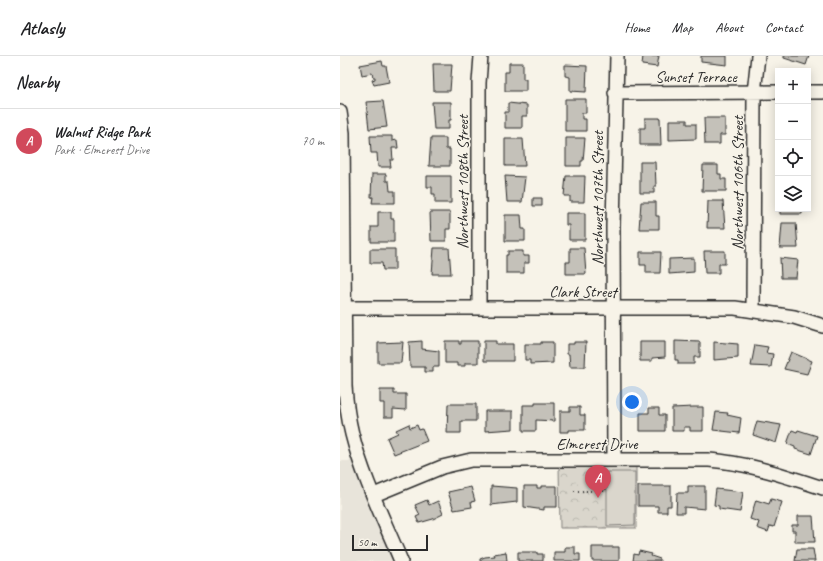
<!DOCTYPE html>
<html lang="en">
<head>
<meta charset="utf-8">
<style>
  :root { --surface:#fff; --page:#f6f6f6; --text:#202124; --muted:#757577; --line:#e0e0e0; --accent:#d1495b }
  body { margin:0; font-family:Caveat,sans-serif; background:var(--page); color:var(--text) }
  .controls { position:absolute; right:12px; top:12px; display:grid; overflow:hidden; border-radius:0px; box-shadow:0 2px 10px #0003 }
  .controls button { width:36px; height:36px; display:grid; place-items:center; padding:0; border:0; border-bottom:1px solid var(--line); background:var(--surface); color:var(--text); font:20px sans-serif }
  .scale { position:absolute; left:12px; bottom:10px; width:76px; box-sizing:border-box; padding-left:4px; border:2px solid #2b2b2b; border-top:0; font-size:11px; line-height:14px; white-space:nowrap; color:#2b2b2b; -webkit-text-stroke:3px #f7f3e8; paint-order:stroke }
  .you { position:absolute; left:292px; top:346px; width:14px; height:14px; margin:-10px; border:3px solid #fff; border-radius:50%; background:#1a73e8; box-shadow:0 0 0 6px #1a73e833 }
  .badge { display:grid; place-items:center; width:26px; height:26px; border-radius:50%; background:var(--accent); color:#fff; font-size:13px; font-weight:700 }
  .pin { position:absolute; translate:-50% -33px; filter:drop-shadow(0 1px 2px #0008) }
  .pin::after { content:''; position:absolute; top:21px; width:14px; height:12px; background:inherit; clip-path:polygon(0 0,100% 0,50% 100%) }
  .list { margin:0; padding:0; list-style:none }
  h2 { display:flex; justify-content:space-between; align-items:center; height:52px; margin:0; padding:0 16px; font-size:17px }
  h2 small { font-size:13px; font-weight:400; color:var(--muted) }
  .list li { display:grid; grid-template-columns:26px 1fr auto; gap:12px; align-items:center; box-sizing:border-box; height:64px; padding:0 16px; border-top:1px solid var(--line) }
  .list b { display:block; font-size:15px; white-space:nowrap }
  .list p { margin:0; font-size:13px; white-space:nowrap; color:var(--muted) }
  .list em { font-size:13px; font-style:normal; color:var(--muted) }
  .icon { flex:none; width:22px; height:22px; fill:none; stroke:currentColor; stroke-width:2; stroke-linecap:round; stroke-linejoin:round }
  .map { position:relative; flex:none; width:483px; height:505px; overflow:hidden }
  header { display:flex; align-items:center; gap:24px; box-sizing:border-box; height:56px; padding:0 20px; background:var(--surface); border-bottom:1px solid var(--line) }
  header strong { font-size:19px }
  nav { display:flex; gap:22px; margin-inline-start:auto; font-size:14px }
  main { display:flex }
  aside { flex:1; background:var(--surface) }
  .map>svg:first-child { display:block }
</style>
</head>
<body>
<header>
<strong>Atlasly</strong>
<nav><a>Home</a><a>Map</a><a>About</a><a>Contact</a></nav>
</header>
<main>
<aside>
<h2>Nearby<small></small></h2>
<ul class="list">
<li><span class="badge">A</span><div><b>Walnut Ridge Park</b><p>Park · Elmcrest Drive</p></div><em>70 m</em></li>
</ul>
</aside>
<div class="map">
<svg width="483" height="505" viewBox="0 0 483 505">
  <defs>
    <pattern id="park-crowns" width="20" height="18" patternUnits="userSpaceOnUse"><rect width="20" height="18" fill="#dad6cc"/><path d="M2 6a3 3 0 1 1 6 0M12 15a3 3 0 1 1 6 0" fill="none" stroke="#bbb8af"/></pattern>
  </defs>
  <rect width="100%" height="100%" fill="#f7f3e8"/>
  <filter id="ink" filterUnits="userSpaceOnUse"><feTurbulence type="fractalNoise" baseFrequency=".025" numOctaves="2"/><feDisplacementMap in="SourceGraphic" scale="8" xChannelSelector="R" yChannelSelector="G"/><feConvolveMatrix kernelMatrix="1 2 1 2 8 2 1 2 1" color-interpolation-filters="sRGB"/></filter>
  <g filter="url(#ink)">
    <path fill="#e8e4da" d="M0,405H13L53,505H0Z"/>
    <path fill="url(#park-crowns)" stroke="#82807c" d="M219,409H296V472H220Z"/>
    <path fill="#dad6cc" stroke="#82807c" d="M267,416H295V469L267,470Z"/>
    <path fill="#c4c1b9" stroke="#2b2b2b" d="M303,0H319L317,11L302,9Z
      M361,0H387V9L361,6Z
      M444,0H469L466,9L444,2Z
      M42,5L43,10H46L49,26L34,29L32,24L35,23V21H33L32,17L22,19L20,9Z
      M169,7H183V23H186V35H165V16H169Z
      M93,8H112L110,35H94Z
      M225,9L247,10L246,36L230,35V21L225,20Z
      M225,43H246V57H242V63H246V75H225Z
      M43,45L47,71L29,73L26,46Z
      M92,46H111V64H109V73H94Z
      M168,47L187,49V60H182V72H165V56H168Z
      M305,62H320L321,89H300V72H305Z
      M364,62H385V79H380V88H365Z
      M329,64H347V68H356V83L329,84Z
      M30,80H52V85L57,84L58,92H52L53,104H50L51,111H38L37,97H31Z
      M91,82H106V93H110V110H89Z
      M226,82H245L243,105H241V110H226Z
      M165,83H183L185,110H165Z
      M300,106H315L316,130H314V137H300Z
      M363,109H378V118H381V123H386V135H362Z
      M32,118H46V125H49L50,135H55V147H32L33,141H31Z
      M87,120H111V147H95V138H92V131H87Z
      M165,120L185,121L182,146H167Z
      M226,120H245L244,146H230V140H224Z
      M193,142H202V150H193Z
      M368,145H383L385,172H367Z
      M301,146H316V160H319V173H299Z
      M440,153H462V158H440Z
      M38,156H51V163H54V186H31V171H38Z
      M90,156H110V173H106V185H91Z
      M226,157H245V184H229V169H226Z
      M165,159H181L182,173H185V185H165Z
      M442,167H456L458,192H440Z
      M94,192H109L111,218H92Z
      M230,192H244L246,218H226V206H230Z
      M30,193H55V214H43L42,207H30Z
      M168,195H183V200H189V207H184V217H166V199H168Z
      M364,195H385V208H379V217H365Z
      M300,196H321L320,217H306V209H300Z
      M354,202V216L329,218V203Z
      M440,202L458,204L456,222H441Z
      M82,285V293L99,295V311H93V316H85V311H70L69,286Z
      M105,285H119V288H121V285H138V307H125V310H117V307H105Z
      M144,285H156V288H173V305H144Z
      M335,285L360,286V301H354V308H338V304H335Z
      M63,286L61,307H38V287Z
      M201,286H213V307L190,308V304H185V288H201Z
      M234,286H246L245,311H230L229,298H227V288H234Z
      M300,286H325V301L312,302V305H300Z
      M374,286L398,288V302L374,304Z
      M415,289L428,291L426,297L433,298L431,311L411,310Z
      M451,296L472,305L467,318L444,313Z
      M40,334H54V338H66V354L53,353V361H44V347H40Z
      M195,347H214V365L196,364V375H183V349H195Z
      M108,348H136V365H121V377H107Z
      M230,351H240V359H245V374H229V376H220V355H230Z
      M353,351H363V375H350V371H344V375H332V352Z
      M309,352H319V359H325V375H300V357H309Z
      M145,355H173V373L145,375Z
      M376,356L388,357L387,359L401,362L399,377L373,374Z
      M417,365L441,369L436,387L413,379Z
      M69,368L70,372L77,369L79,374L82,373L87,385L54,398L47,382L58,377L56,374Z
      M452,374L457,376L458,374L477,380L471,398L455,393V391L447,388Z
      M151,430L177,432V446L151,449Z
      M184,430H197V432H201V430H217V451H204V454L184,451Z
      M298,430H331V450H327V456H318V450H298Z
      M348,430H365V453L344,451V457H336L337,437H348Z
      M131,431L135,445L131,446L132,451L114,454L108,436Z
      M376,433L403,436L400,456L379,453V450L374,449Z
      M431,443L442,446L434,471L430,470L428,476L417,472L419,466L410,463L416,444L429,448Z
      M87,444L89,449L98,445L103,458L93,463L79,467L76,461L80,459L75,449Z
      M458,460H473L475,486H455V475H452V469H458Z
      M225,491H235V498H240V505H214V496H225Z
      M252,491H279V505H252Z
      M457,493H473L475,505H455Z
      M299,495L312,498L311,500L320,503V505H293L294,498L298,499Z
      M166,496L167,505H140V503L145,501L155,500L154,498Z
      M178,496H197V498H203V505H178Z"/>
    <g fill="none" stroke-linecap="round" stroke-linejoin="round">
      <defs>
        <path id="minor" d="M468,36H483
          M275,37L438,36
          M0,56L3,77L5,330C6,346 8,362 12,378C23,422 44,464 61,505
          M0,252H395L454,261L483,270
          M139,252V27L141,0
          M413,254L414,37L418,0
          M274,404L273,170L277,0
          M34,439L102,411L131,404H369C409,407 445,420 483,432"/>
      </defs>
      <use href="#minor" stroke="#2b2b2b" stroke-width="16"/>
      <path stroke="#2b2b2b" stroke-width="2" stroke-dasharray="1 3" stroke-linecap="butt" d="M234,435H263V416
        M263,435H266L265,432H267"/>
      <use href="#minor" stroke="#f7f3e8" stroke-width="13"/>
    </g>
  </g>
  <g text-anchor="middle" stroke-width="3" stroke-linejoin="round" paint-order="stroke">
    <g font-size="16" fill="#2b2b2b" stroke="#f7f3e8">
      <text x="356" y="26">Sunset Terrace</text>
      <text transform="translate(122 126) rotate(-90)" y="6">Northwest 108th Street</text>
      <text transform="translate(397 127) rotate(-90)" y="6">Northwest 106th Street</text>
      <text transform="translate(257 142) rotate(-90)" y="6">Northwest 107th Street</text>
      <text x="243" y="241">Clark Street</text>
      <text x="257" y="393">Elmcrest Drive</text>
    </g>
  </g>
</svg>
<div class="controls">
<button>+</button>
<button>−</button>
<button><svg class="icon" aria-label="locate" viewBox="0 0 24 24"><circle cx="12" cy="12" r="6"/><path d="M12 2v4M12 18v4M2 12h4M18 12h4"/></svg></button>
<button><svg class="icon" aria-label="layers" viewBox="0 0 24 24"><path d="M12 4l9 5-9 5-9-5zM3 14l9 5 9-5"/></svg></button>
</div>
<div class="scale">50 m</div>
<div class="you"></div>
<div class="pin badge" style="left:258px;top:442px">A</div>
</div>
</main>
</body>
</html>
